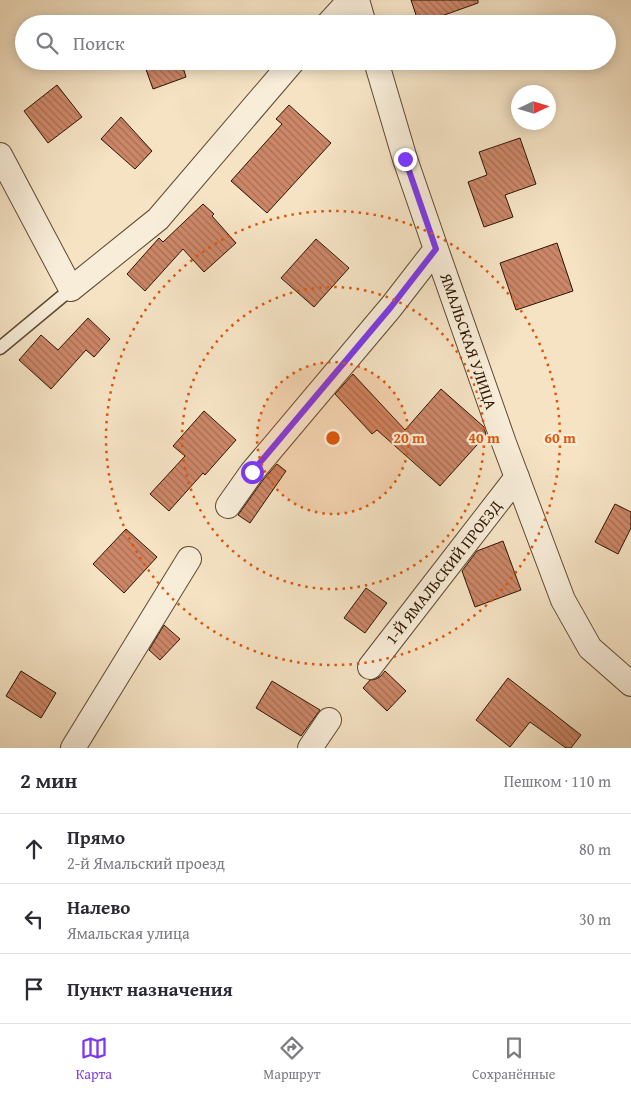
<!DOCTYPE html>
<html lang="ru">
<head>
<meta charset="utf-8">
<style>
  :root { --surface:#fff; --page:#f2f2f3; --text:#2b2b33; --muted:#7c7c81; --line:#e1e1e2; --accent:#7c3aed }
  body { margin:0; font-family:"Gentium Book Plus",serif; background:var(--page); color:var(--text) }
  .compass { position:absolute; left:511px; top:85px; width:45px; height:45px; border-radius:50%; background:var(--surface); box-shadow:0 2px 12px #0003; rotate:86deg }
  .stop { position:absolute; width:15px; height:15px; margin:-11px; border:4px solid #7c3aed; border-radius:50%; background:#fff }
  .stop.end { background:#7c3aed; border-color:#fff; box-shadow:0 1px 5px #0008 }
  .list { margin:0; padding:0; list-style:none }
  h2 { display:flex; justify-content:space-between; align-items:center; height:65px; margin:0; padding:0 20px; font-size:21px }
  h2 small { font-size:16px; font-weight:400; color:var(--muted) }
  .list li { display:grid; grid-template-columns:32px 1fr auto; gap:15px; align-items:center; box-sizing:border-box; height:70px; padding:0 20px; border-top:1px solid var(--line) }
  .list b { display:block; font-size:19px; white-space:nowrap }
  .list p { margin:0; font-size:16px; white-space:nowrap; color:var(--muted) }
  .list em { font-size:16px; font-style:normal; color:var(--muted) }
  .icon { flex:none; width:28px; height:28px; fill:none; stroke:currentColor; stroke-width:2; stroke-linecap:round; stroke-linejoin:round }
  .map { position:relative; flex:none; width:631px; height:748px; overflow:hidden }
  .search { position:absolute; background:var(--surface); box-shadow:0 2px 12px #0003; left:15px; right:15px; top:15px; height:55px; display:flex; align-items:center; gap:12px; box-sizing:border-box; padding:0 18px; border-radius:28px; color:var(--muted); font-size:19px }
  .sheet { height:275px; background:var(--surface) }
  nav { display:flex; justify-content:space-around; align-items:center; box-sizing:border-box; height:70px; border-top:1px solid var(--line); background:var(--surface); font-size:14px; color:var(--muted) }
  nav a { display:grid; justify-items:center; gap:2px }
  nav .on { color:var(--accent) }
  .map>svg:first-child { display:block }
</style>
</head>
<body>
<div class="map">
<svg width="631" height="748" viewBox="0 0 631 748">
  <defs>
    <pattern id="building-back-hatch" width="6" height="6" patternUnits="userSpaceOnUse" patternTransform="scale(1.25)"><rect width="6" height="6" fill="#cc8768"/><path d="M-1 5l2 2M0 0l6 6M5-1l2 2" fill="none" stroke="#a66d53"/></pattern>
  </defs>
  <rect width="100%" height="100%" fill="#f5e3c4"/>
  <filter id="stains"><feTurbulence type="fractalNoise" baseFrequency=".004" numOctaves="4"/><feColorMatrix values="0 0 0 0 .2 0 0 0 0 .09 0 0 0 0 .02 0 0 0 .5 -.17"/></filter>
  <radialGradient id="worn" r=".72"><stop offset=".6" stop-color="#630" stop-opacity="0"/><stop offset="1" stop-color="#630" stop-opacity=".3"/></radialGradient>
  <path fill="url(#building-back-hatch)" stroke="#2c1601" d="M411,0H478V3L419,24Z
    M143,61H181L186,77L153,89Z
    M57,85L82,117L48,143L24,111Z
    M289,105L331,143L267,213L231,181L282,124L276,119Z
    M121,117L152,151L135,169L101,139Z
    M520,138L536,184L505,195L513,217L484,227L468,182L487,175L479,152Z
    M203,204L214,214L212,216L236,243L204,272L183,249L145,291L127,274L159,238L163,242Z
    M316,239L349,268L314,307L281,278Z
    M557,243L573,291L516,310L500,263Z
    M88,318L110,339L94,357L86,350L51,389L19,360L41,335L58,350Z
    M353,374L405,430L441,389L484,427L486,435L440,486L377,430L372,434L335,394Z
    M204,411L236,440L205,475L203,473L169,511L150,494L185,456L173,446Z
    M277,464L286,471L250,523L238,515L263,480Z
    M615,504L631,512V528L618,554L595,542Z
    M126,529L157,557L124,593L93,564Z
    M503,541L521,590L475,607L462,571L477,551Z
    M366,588L387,603L365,633L344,618Z
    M164,625L180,639L160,660L149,650Z
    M21,671L56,693L41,718L6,696Z
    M385,671L406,691L387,711L363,688L370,680L376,679L381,676Z
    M508,678L581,735L571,748H566L530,722L510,747L476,720Z
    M272,681L320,710L301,736L256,708Z"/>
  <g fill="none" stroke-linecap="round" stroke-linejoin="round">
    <defs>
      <path id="service" d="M0,348L71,289"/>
      <path id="minor" d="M357,0L364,24
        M328,24L350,0
        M376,61L405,159L436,249L504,443L563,600L590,648L631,684
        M0,155L71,289L158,219L293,61
        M228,506L252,472L391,307L436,249
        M370,667L517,477
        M73,748L189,559
        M310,748L329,720"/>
    </defs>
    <use href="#service" stroke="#5e4932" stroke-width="15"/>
    <use href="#minor" stroke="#5e4932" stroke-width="26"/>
    <use href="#service" stroke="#f8edd9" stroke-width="12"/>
    <use href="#minor" stroke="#f8edd9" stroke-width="24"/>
  </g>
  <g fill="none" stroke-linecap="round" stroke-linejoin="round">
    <path stroke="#7c3aed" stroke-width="6" d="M252,472L391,307L436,249L405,159"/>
  </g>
  <circle cx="333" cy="438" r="76" fill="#df560b" fill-opacity=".12"/>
  <g fill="none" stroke="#df560b" stroke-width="2.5" stroke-dasharray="2.5 5">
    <circle cx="333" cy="438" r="76"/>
    <circle cx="333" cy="438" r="151"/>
    <circle cx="333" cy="438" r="227"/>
  </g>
  <g text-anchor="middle" stroke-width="4.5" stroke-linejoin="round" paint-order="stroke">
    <g font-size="16" fill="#2c1601" stroke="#f8edd9">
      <text transform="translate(469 341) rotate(71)" y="6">ЯМАЛЬСКАЯ УЛИЦА</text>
      <text transform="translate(443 572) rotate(-52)" y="6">1-Й ЯМАЛЬСКИЙ ПРОЕЗД</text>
    </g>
  </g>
  <circle cx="333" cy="438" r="8" fill="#df560b" stroke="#f8edd9" stroke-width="2.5"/>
  <g font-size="15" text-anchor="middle" font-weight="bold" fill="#df560b" stroke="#f8edd9" stroke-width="4.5" stroke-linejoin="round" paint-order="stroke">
    <text x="409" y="443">20 m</text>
    <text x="484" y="443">40 m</text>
    <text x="560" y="443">60 m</text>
  </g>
  <rect width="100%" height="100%" filter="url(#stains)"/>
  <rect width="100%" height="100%" fill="url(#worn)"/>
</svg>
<svg class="compass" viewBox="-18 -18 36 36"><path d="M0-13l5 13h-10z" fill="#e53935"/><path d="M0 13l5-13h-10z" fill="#7c7c81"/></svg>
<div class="stop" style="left:252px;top:472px"></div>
<div class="stop end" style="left:405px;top:159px"></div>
<div class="search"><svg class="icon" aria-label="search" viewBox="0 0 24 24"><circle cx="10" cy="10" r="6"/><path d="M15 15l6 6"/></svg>Поиск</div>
</div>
<section class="sheet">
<h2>2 мин<small>Пешком · 110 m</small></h2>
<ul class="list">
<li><svg class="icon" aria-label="ahead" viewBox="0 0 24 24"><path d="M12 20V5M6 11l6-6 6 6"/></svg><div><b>Прямо</b><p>2-й Ямальский проезд</p></div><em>80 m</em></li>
<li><svg class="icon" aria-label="left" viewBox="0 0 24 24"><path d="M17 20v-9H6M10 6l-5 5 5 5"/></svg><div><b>Налево</b><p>Ямальская улица</p></div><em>30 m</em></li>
<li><svg class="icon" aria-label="arrive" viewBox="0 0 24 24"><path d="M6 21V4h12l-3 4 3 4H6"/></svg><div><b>Пункт назначения</b></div></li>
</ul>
</section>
<nav>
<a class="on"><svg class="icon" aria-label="map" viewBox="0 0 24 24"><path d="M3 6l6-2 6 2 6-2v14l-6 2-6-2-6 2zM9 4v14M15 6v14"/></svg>Карта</a>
<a><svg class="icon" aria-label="directions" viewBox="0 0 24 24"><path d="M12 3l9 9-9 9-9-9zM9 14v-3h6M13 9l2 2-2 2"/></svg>Маршрут</a>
<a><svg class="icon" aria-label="saved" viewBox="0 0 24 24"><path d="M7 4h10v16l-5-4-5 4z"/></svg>Сохранённые</a>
</nav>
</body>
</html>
